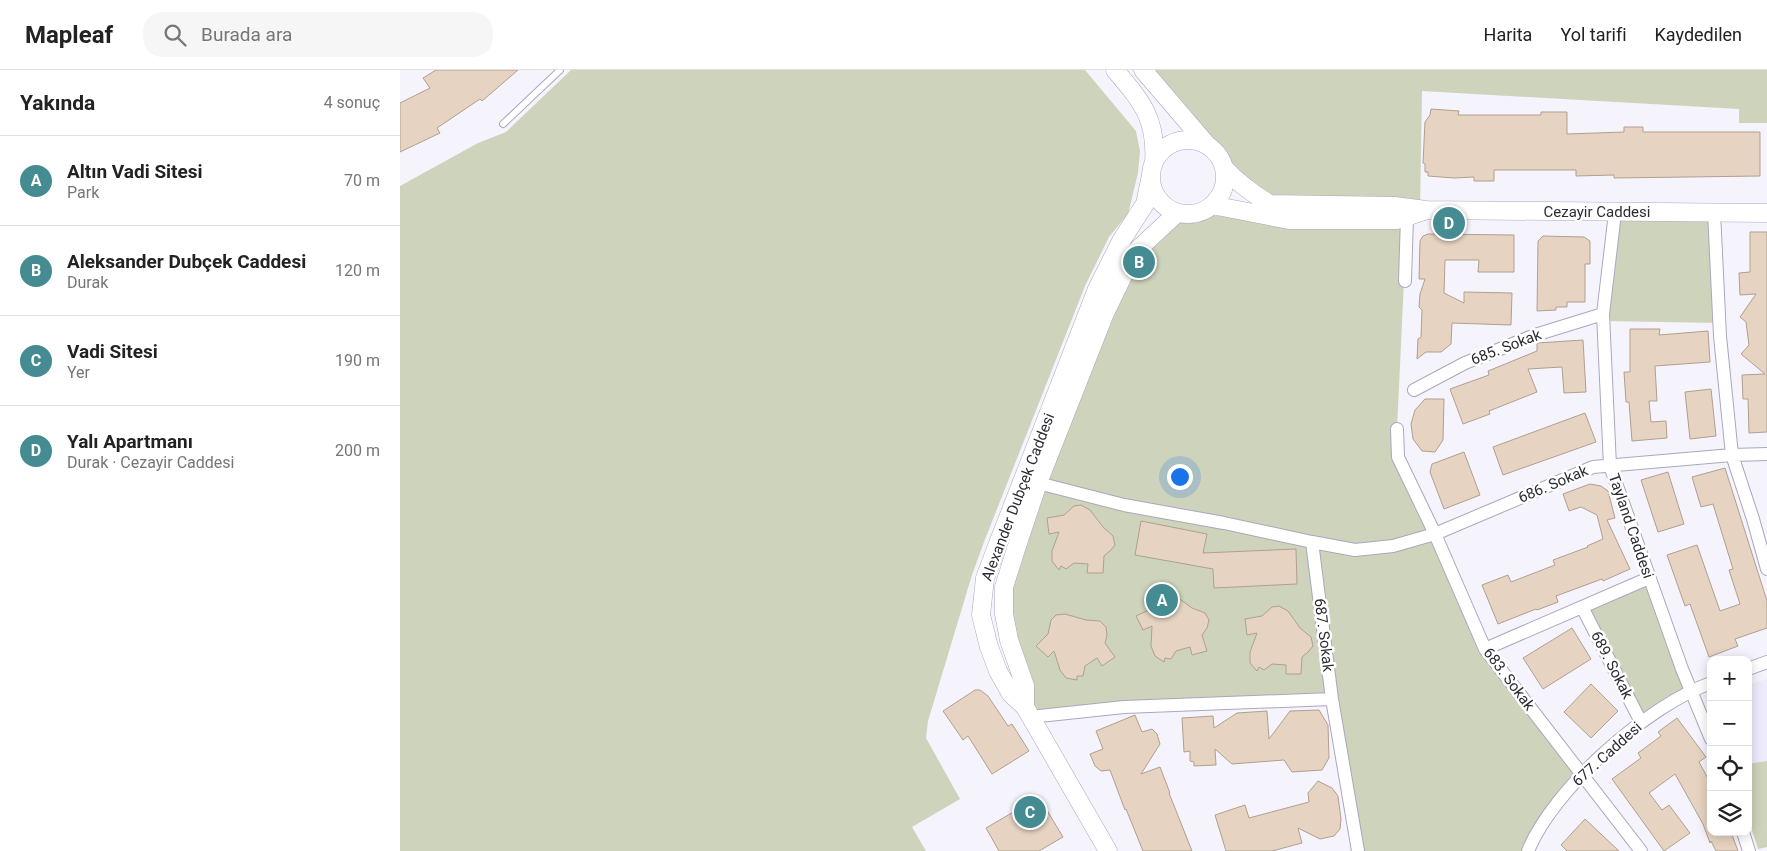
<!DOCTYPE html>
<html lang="tr">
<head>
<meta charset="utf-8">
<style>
  :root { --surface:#fff; --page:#f6f6f6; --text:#222; --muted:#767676; --line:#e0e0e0; --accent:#448b92 }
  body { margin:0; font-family:Roboto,sans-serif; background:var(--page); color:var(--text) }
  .controls { position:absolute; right:15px; bottom:15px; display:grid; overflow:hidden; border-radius:10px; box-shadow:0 2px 12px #0003 }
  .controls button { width:45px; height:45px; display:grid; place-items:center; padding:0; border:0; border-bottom:1px solid var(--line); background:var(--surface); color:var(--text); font:25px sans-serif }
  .you { position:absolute; left:779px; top:406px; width:18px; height:18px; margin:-12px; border:4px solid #fff; border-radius:50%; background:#1a73e8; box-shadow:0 0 0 8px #1a73e833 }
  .badge { display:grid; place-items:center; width:32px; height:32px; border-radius:50%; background:var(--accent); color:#fff; font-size:16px; font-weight:700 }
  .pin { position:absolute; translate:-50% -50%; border:2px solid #fff; box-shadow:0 1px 5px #0006 }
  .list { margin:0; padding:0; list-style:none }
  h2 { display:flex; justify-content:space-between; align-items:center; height:65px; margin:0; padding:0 20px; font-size:21px }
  h2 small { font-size:16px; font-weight:400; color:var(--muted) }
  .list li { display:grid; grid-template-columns:32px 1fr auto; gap:15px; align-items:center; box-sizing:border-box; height:90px; padding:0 20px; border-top:1px solid var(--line) }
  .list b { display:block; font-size:19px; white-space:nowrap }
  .list p { margin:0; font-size:16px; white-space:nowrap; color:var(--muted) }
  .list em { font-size:16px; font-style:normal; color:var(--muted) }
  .icon { flex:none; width:28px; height:28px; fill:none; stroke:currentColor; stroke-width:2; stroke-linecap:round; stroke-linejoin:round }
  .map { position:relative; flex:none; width:1367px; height:781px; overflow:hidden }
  header { display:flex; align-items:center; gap:30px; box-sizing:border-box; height:70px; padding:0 25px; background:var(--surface); border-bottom:1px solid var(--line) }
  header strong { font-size:24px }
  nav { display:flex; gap:28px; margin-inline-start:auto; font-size:18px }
  .search { width:350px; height:45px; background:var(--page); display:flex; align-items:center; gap:12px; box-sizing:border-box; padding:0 18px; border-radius:20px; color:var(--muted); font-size:19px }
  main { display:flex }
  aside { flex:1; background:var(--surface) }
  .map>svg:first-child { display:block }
</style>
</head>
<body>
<header>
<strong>Mapleaf</strong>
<div class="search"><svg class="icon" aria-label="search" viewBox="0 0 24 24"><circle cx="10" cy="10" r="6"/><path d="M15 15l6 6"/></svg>Burada ara</div>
<nav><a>Harita</a><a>Yol tarifi</a><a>Kaydedilen</a></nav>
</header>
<main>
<aside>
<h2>Yakında<small>4 sonuç</small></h2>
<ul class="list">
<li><span class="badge">A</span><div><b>Altın Vadi Sitesi</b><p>Park</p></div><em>70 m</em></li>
<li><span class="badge">B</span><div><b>Aleksander Dubçek Caddesi</b><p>Durak</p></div><em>120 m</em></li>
<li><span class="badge">C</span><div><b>Vadi Sitesi</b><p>Yer</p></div><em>190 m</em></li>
<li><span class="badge">D</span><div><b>Yalı Apartmanı</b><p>Durak · Cezayir Caddesi</p></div><em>200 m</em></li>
</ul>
</aside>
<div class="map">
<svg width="1367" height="781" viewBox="0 0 1367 781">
  <rect width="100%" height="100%" fill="#f5f4fd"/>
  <path fill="#eeebfd" d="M1367,609V777L1358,779L1348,748V615Z"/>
  <path fill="#ced3bb" d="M171,0H685L736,61L740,81L738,103L728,144L709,167L685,216L584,472L572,505L528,651L526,668L560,729L512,757L526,781H0V116L78,73L106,62Z
    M743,0H1367V53H1339V39L1022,21L1020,139L870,134L824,98L820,89L812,79Z
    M1314,142L1319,253L1203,251L1215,143Z
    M789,144L889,150L1007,147L997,359L998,387L1085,579L1181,704L1128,781H958L932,629L630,647L604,517L705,243L757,160Z
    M1249,508L1292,619L1241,652L1182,537Z
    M1367,691V777L1358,779L1348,748V694Z"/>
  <path fill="#e6d3c2" stroke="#b19f8f" d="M36,0H118L82,31L80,29L37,58L40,63L0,82V33L30,18L23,8Z
    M1031,39L1059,41L1058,45H1141V42H1167V64L1224,62V57H1243V62H1360V106L1214,108V105L1176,106V100H1094V111H1074V107L1054,108L1028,106V102H1025V94L1023,93L1025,52L1030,45Z
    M1350,162H1367V362L1349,363L1348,329H1343L1342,305L1365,304L1341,284L1349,275L1346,252L1340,247L1356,224L1340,225L1339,203L1350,202Z
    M1028,164L1114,165V202H1078L1079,190H1045L1044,223L1064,233V222L1112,223L1111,255L1052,253L1051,274L1041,282H1026L1017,289L1018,269L1021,267L1022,240L1019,237L1020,224L1025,209H1019L1020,171L1023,166Z
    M1143,166L1184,167L1190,171V194H1185V232H1167V237H1156V240L1137,241L1138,171Z
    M1230,259H1260L1259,265L1308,261L1310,292L1255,296L1257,331H1249L1251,352L1266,351L1267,368L1232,371L1229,332H1226L1224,302H1230Z
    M1183,270L1186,322L1164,323L1162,297L1128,299L1137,322L1089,341L1090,344L1063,354L1050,319L1089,305L1088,301L1137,281V273Z
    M1311,319L1316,366L1290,369L1285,322Z
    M1025,329H1044L1043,370L1035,382L1022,381L1013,369L1011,354L1015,340Z
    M1185,343L1196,372L1103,405L1093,377Z
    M1064,382L1080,425L1044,439L1030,402L1032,394Z
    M1325,398L1367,531V558L1335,569L1338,576L1309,587L1290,534L1285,536L1267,485L1297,475L1320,541L1340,534L1329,500L1333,499L1313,434L1301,437L1292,407Z
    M1268,402L1284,454L1258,462L1241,410Z
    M1190,414L1201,416L1208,421L1215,448L1207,450L1230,499L1203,511L1202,509L1156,526L1158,532L1137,540L1136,539L1098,554L1082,515L1108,505L1111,512L1155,495L1153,490L1188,477L1187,476L1203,469L1197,445L1181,437L1169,441L1163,424Z
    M681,435L690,440L703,457L713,466L715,475L710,481L704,486L703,503H687L688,494L674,493L666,499L661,496L659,500L652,491V481L659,462L649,464L647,448L664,445L674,436Z
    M741,451L807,464L803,483L896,479L897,514L814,518L813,499L735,485Z
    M765,523L774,525L792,538L805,543L809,550L807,558L802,565L807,581L792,585L790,577L776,581L771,589L765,588L764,592L755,586L751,576L752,556L743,560L736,546L751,539L758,526Z
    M879,536L888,541L900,558L911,567L913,576L908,582L902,587L901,604H886V595L872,594L864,600L859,597L857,601L850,593V582L857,563L847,565L845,549L862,546L872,537Z
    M665,544L686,550L700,551L706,557L707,565L705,573L715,587L702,596L697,588L685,596L683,606H677V610L666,608L660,600L654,581L648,587L636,576L648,564L651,550L656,545Z
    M1172,558L1191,589L1143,619L1123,588Z
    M1191,614L1218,641L1191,668L1164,642Z
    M575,620H580L588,626L608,656L612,654L629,681L592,704L568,666L563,670L543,641Z
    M919,640L928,655L929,688L922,700L892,702L884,690L832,694L815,679L816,695L794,696V692L790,691V681L784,682L782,648L813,646L814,658L837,643L867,641L869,669L890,641Z
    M735,645L742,662L752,659L757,664L760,674L741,704L760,697L770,723H769L792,781H743L726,739L725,740L710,700L701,701L695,696L690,684L703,679L696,661Z
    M1277,648L1306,687L1299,692L1311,714V762H1331L1338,781H1316L1311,771L1310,773L1303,754L1275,704L1249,723L1262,740L1269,735L1290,763L1264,781L1212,709L1241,688L1238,683L1261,666L1258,662Z
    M918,711L932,718L938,726L941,749L940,759L934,766L920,769L898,758L902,773L872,781H826L815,745L845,735L849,748L909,732L908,723Z
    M639,727L663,767L639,781H599L586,758Z
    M1185,749L1219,781H1167L1161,775Z"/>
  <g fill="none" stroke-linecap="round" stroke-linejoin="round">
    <defs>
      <path id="service" d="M103,54L160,0"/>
      <path id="minor" d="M1314,142L1320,266L1332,385L1353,449L1367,499
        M1215,143L1203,244L1210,396L1282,599L1311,669
        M1005,211L1007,147
        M1014,320L1065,293L1135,265L1203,244
        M997,359L998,387L1035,464L1085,579L1241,781
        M638,413L724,435L824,453L912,472
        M1182,537L1241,652
        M1085,579L1249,508
        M1348,599L1367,592
        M630,647L724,637L932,629
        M1343,762L1349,781
        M958,781L932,629L912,472L955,480L993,476L1035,464L1193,397L1332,385L1367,384
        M1128,781C1153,719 1248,635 1311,613"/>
      <path id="secondary" d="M715,0C742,32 757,49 754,93
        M743,0L808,76
        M751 107a37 37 0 1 1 74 0a37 37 0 1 1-74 0Z
        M824,98C838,113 853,124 870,134L994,136L1026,140L1367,143
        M812,135L889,150H997L1024,141
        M625,637V616L609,570L604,544V517L616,479L638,413L705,243L734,183L777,143
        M708,781L625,637L611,624L598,601L589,577L581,545L585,508L597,476L697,219L721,171L745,134L751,105"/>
    </defs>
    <use href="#service" stroke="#aba7bc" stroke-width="8"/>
    <use href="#minor" stroke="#aba7bc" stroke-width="14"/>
    <use href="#secondary" stroke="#aba7bc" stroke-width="19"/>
    <use href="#service" stroke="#fff" stroke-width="6"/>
    <use href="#minor" stroke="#fff" stroke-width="12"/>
    <use href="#secondary" stroke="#fff" stroke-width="18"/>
  </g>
  <g text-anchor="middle" stroke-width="5" stroke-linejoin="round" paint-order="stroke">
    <g font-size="15" fill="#2c2b33" stroke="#fff">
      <text x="1197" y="147">Cezayir Caddesi</text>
      <text transform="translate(1106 277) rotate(-21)" y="5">685. Sokak</text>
      <text transform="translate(1153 414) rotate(-23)" y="5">686. Sokak</text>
      <text transform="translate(618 427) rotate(-69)" y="5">Alexander Dubçek Caddesi</text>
      <text transform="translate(1231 456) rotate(71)" y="5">Tayland Caddesi</text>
      <text transform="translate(924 565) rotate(83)" y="5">687. Sokak</text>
      <text transform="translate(1212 595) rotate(63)" y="5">689. Sokak</text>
      <text transform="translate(1109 609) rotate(53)" y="5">683. Sokak</text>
      <text transform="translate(1207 684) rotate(-42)" y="5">677. Caddesi</text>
    </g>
  </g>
</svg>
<div class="controls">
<button>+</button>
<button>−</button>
<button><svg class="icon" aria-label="locate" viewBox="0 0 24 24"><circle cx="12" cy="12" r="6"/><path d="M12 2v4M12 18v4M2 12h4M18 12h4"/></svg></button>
<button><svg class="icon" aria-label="layers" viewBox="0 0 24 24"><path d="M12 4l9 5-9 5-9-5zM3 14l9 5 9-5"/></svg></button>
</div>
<div class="you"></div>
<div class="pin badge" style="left:762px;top:530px">A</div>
<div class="pin badge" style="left:739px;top:192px">B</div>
<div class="pin badge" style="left:630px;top:742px">C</div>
<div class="pin badge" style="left:1049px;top:153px">D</div>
</div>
</main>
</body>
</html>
